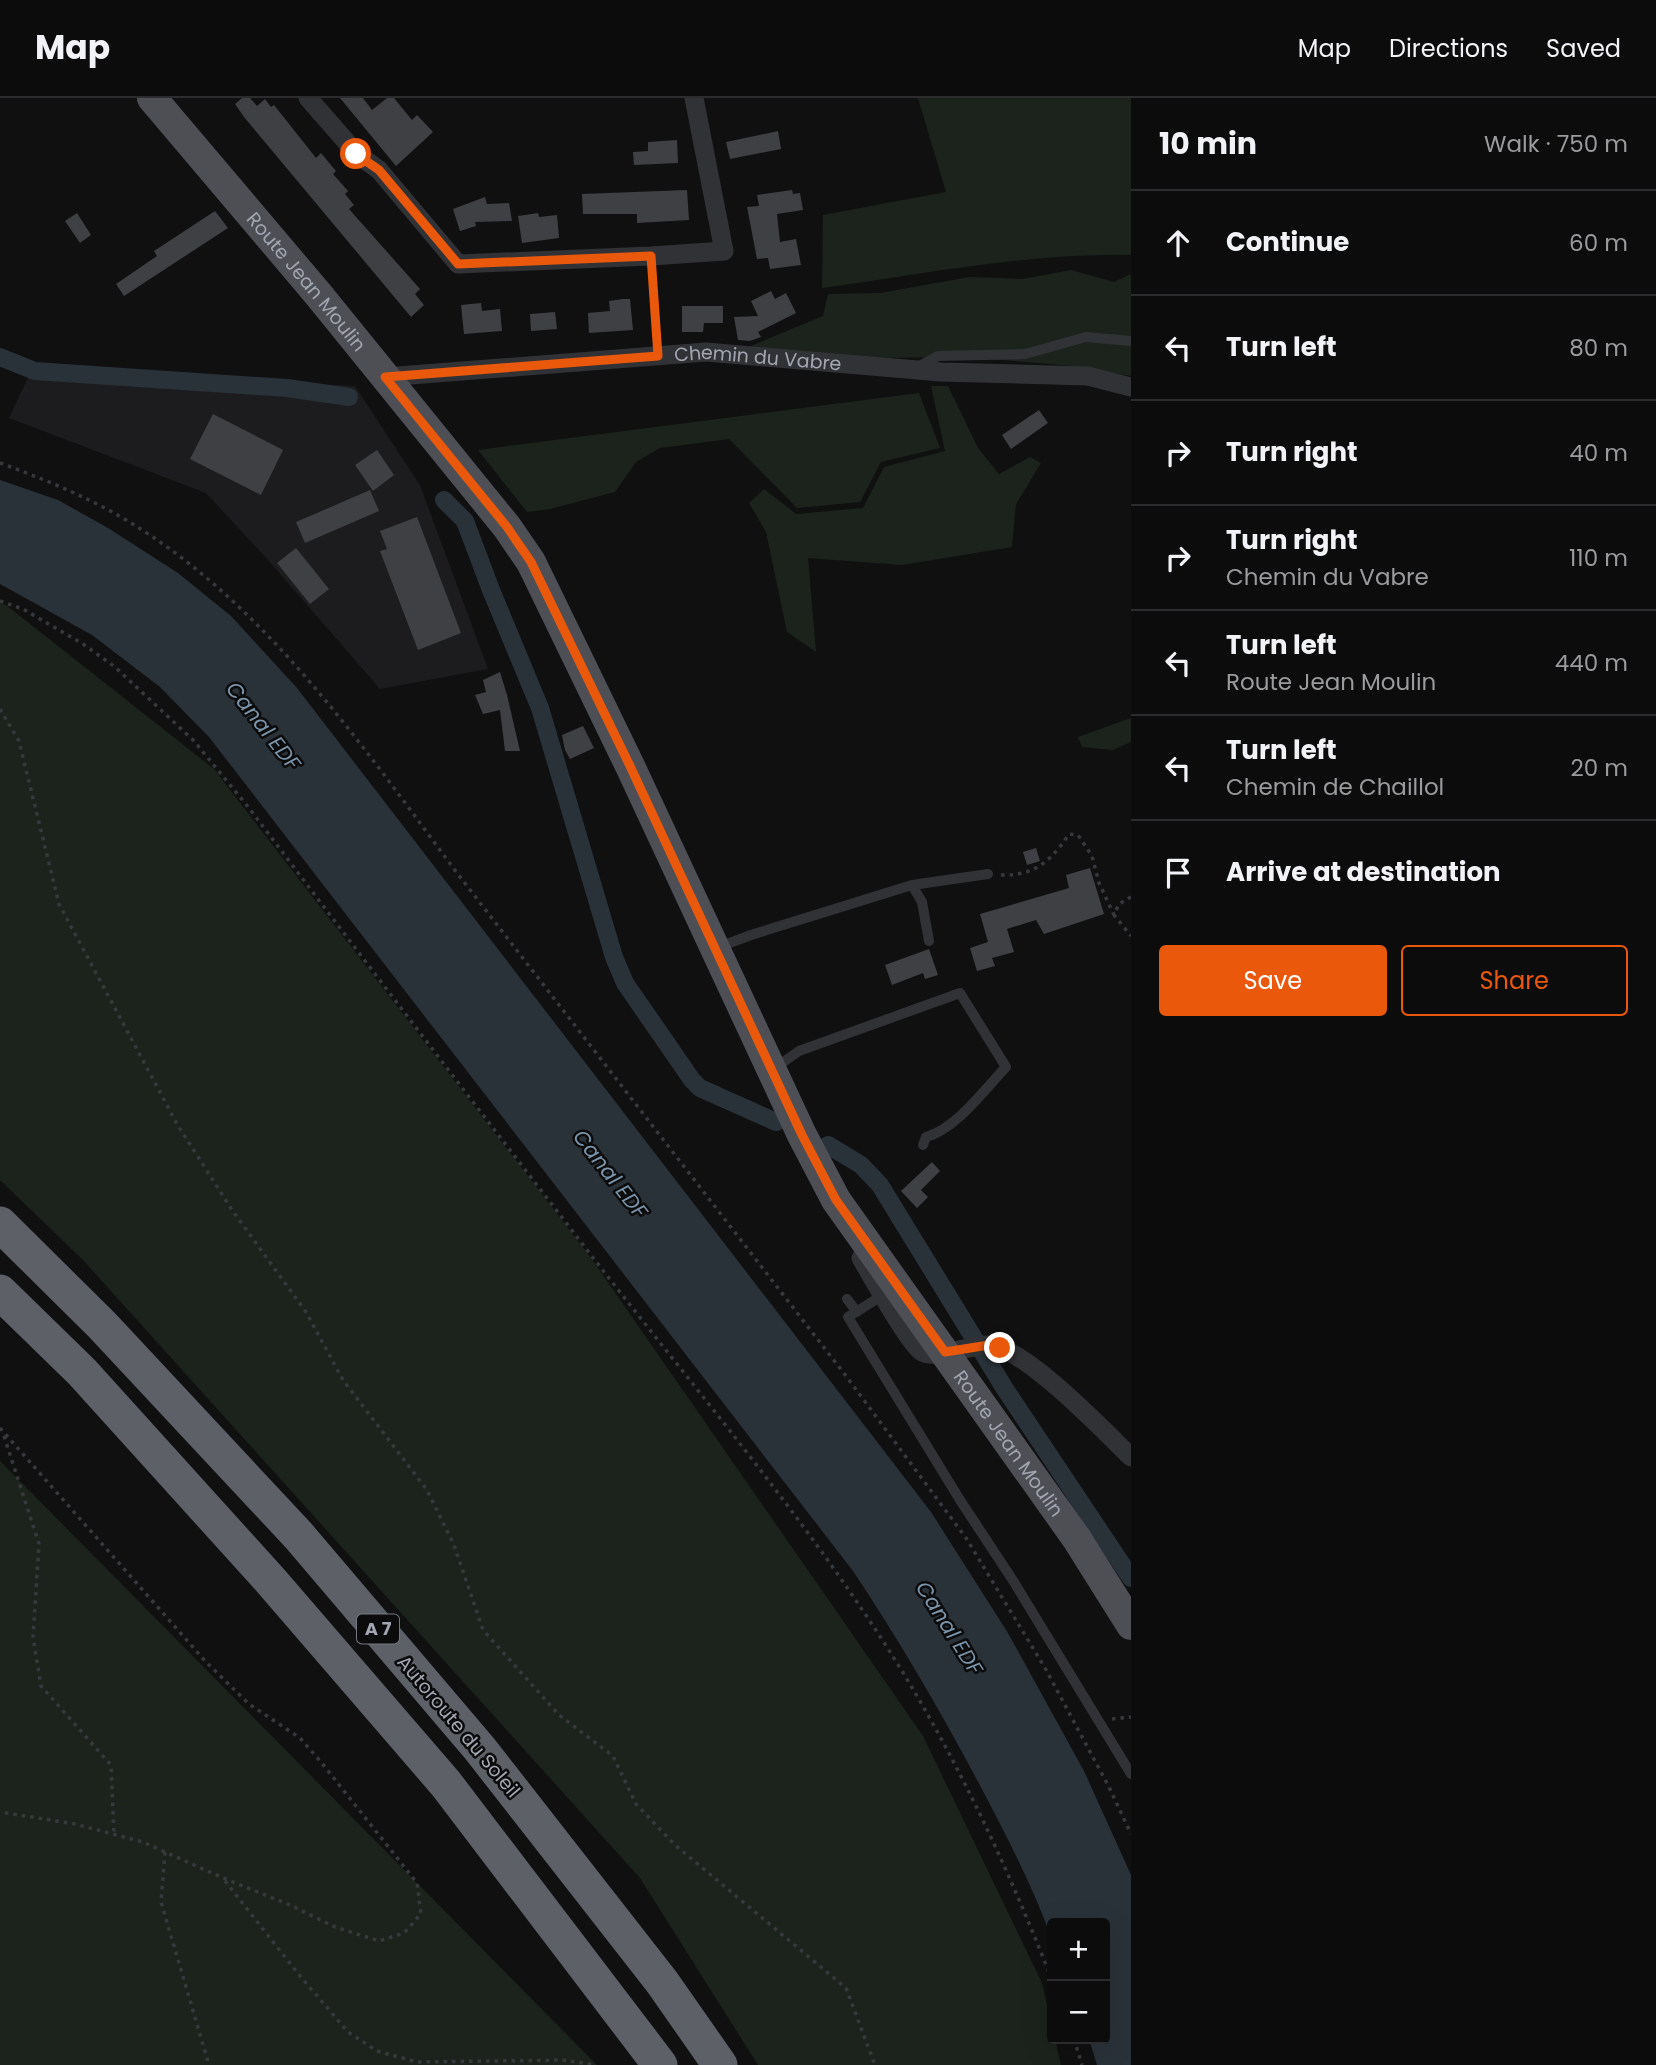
<!DOCTYPE html>
<html lang="en">
<head>
<meta charset="utf-8">
<style>
  :root { --surface:#0c0c0d; --page:#1a1a1b; --text:#f1f3f6; --muted:#9a9b9d; --line:#2c2c2e; --accent:#ea580c }
  body { margin:0; font-family:Poppins,sans-serif; background:var(--page); color:var(--text) }
  .controls { position:absolute; right:21px; bottom:21px; display:grid; overflow:hidden; border-radius:7px; box-shadow:0 7px 28px #0002 }
  .controls button { width:63px; height:63px; display:grid; place-items:center; padding:0; border:0; border-bottom:2px solid var(--line); background:var(--surface); color:var(--text); font:35px sans-serif }
  .stop { position:absolute; width:21px; height:21px; margin:-16px; border:5px solid #ea580c; border-radius:50%; background:#fff }
  .stop.end { background:#ea580c; border-color:#fff; box-shadow:0 2px 7px #0008 }
  .list { margin:0; padding:0; list-style:none }
  h2 { display:flex; justify-content:space-between; align-items:center; height:91px; margin:0; padding:0 28px; font-size:30px }
  h2 small { font-size:23px; font-weight:400; color:var(--muted) }
  .list li { display:grid; grid-template-columns:46px 1fr auto; gap:21px; align-items:center; box-sizing:border-box; height:105px; padding:0 28px; border-top:2px solid var(--line) }
  .list b { display:block; font-size:26px; white-space:nowrap }
  .list p { margin:0; font-size:23px; white-space:nowrap; color:var(--muted) }
  .list em { font-size:23px; font-style:normal; color:var(--muted) }
  .actions { display:flex; gap:14px; padding:21px 28px }
  .actions a { flex:1; padding:16px 0; border:2px solid var(--accent); border-radius:7px; text-align:center; font-size:24px; color:var(--accent) }
  .actions .main { background:var(--accent); color:#fff }
  .icon { flex:none; width:38px; height:38px; fill:none; stroke:currentColor; stroke-width:2; stroke-linecap:round; stroke-linejoin:round }
  .map { position:relative; flex:none; width:1131px; height:1967px; overflow:hidden }
  header { display:flex; align-items:center; gap:42px; box-sizing:border-box; height:98px; padding:0 35px; background:var(--surface); border-bottom:2px solid var(--line) }
  header strong { font-size:33px }
  nav { display:flex; gap:38px; margin-inline-start:auto; font-size:24px }
  main { display:flex }
  aside { flex:1; background:var(--surface) }
  .map>svg:first-child { display:block }
</style>
</head>
<body>
<header>
<strong>Map</strong>
<nav><a>Map</a><a>Directions</a><a>Saved</a></nav>
</header>
<main>
<div class="map">
<svg width="1131" height="1967" viewBox="0 0 1131 1967">
  <rect width="100%" height="100%" fill="#101011"/>
  <path fill="#1c1c1e" d="M32,271L355,288L420,387L488,571L380,591L269,463L206,395L9,320Z"/>
  <path fill="#1c231d" d="M918,0H1131V157C1027,155 924,176 822,190L823,117L946,94Z
    M1071,172L1114,184L1131,176V278L1073,268L966,259L873,260L746,250L823,218L828,196L880,195L970,179L1023,181Z
    M931,288H948L978,350L999,376L1030,359L1041,365L1016,406L1012,449L902,467L808,460L816,554L787,534L766,434L749,405L764,391L796,416L863,410L884,369L945,353Z
    M919,295L940,350L881,364L860,404L797,410L729,341L660,350L636,364L615,394L550,411L527,414L478,352Z
    M0,505L6,507L214,671L591,1160L923,1638L1042,1885L1052,1929V1941H1055L1061,1967H758L640,1780L83,1162L0,1082Z
    M1131,620V644L1113,652L1082,649L1078,639Z
    M0,1363L597,1967H0Z"/>
  <path fill="#2a3239" d="M0,382L58,402L108,430L178,475L231,518L297,590L931,1414L1008,1535L1084,1673L1131,1777V1967H1097L1089,1941H1105V1825H1052V1842C1034,1791 1009,1743 984,1695C944,1619 901,1545 853,1473L209,639L160,589L92,537L0,486Z"/>
  <g fill="none" stroke-linecap="round" stroke-linejoin="round">
    <path stroke="#2a3239" stroke-width="18" d="M0,259L35,273L287,290L349,299
      M444,402L465,423L491,492L540,610L614,859L625,885L692,982L700,990L776,1024
      M828,1047L861,1067L880,1087L1005,1291L1131,1480"/>
  </g>
  <path fill="#3f4044" d="M242,0H250L257,8L265,1L271,9L274,7L316,60L321,55L336,73L333,76L348,93L345,96L354,107L349,111L420,191L415,196L424,207L411,219L244,19L235,6Z
    M340,0H363L372,12L387,0H394L412,22L417,17L433,34L396,68Z
    M778,33L781,51L730,61L726,44Z
    M677,42L678,65L634,67L633,54L648,53V44Z
    M687,92L689,122L637,125V116H583L582,96Z
    M792,92L793,96L800,95L803,112L777,116L780,144L796,141L801,167L770,171L768,160L757,161L747,109L759,108L757,97Z
    M485,99L487,106L509,105L512,123L475,124L476,128L460,133L453,111Z
    M215,113L228,130L124,198L116,186L157,158L154,153Z
    M77,115L91,137L80,145L65,123Z
    M538,115L539,119L557,117L559,140L522,145L518,118Z
    M771,193L775,201L786,195L796,215L758,234L761,239L750,243L738,242L734,219L758,218L751,203Z
    M623,201H630L633,232L589,235L588,215L610,213L609,203Z
    M481,205L482,213L500,211L502,233L464,236L461,207Z
    M682,208H723V225H704L703,234H682Z
    M555,214L557,231L531,233L530,216Z
    M1039,312L1048,325L1011,351L1002,337Z
    M213,316L283,352L261,397L190,361Z
    M377,352L394,377L373,393L355,367Z
    M370,392L379,413L305,445L296,424Z
    M417,419L461,535L418,552L380,453L387,451L380,433Z
    M296,450L329,491L310,506L277,465Z
    M500,574L507,597L520,653H505L500,612L483,616L475,597L486,594L483,582Z
    M583,628L594,650L570,661L565,652L562,637Z
    M1036,750L1040,763L1027,767L1023,754Z
    M1090,770L1104,816L1044,836L1036,822L1007,831L1014,854L992,860L995,868L977,873L970,850L988,844L980,816L1069,790L1066,777Z
    M929,851L938,877L925,881L923,875L892,887L885,867Z
    M932,1064L940,1073L921,1092L928,1099L917,1110L901,1093Z"/>
  <g fill="none" stroke-linecap="round" stroke-linejoin="round">
    <path stroke="#37393d" stroke-width="3.5" stroke-dasharray="3.5 5" stroke-linecap="butt" d="M652,174L657,240
      M0,365C41,380 83,397 121,419C262,501 361,646 457,775L846,1278L966,1440L1045,1570L1109,1689L1131,1736
      M0,503L23,511L83,546L115,569L194,643L249,710C360,857 472,1003 584,1148C692,1288 809,1423 902,1573C962,1671 1010,1775 1052,1882
      M0,611L19,643L59,806L177,1026L232,1112L306,1214L343,1282L427,1392L454,1447L483,1532L559,1617L613,1658L636,1706L675,1747L846,1890L875,1967
      M1001,777C1035,778 1051,763 1069,736L1078,737L1092,758L1099,785L1114,817
      M1131,799L1119,806L1114,817L1131,838
      M0,1330L206,1564L249,1606L300,1640L321,1664L417,1785L421,1816L404,1835L379,1843L335,1829L290,1807L223,1780L143,1744L75,1726L0,1714
      M4,1338L39,1446L33,1539L41,1588L111,1667L114,1736
      M1112,1621L1131,1619
      M165,1754L161,1804L209,1967
      M225,1783L300,1878L348,1934L377,1953L417,1964L563,1962L595,1967
      M1074,1941L1082,1967"/>
    <path stroke="#313236" stroke-width="10" d="M918,269L938,258L1025,256L1086,239L1131,243
      M912,787L922,804L929,843
      M719,849L751,837L912,787L988,776
      M775,970L799,953L960,895L1006,969C985,991 956,1031 926,1039L923,1047
      M883,1197L848,1219L960,1402L1014,1484L1131,1676
      M847,1201L857,1214"/>
    <g stroke="#313236" stroke-width="19">
      <path d="M308,0L357,56L379,72L458,166L651,158L724,153L694,0"/>
      <path id="s1" d="M385,279L706,254L941,274L1088,278L1131,289"/>
      <path d="M861,1160C871,1177 909,1246 922,1254C935,1262 973,1246 990,1247C1026,1251 1103,1332 1131,1359"/>
    </g>
    <path stroke="#4d4f55" stroke-width="30" id="s2" d="M152,0L318,196L507,429L531,464L630,668L802,1037L836,1102L1077,1441L1131,1527"/>
    <path stroke="#5d6067" stroke-width="35" d="M0,1126L102,1227L298,1437L480,1651L662,1884L720,1967
      M0,1194L82,1274L271,1483L446,1686L660,1967"/>
  </g>
  <g fill="none" stroke-linecap="round" stroke-linejoin="round">
    <path stroke="#ea580c" stroke-width="9" d="M356,56L379,72L458,166L651,158L658,258L385,279L507,429L531,464L630,668L802,1037L836,1102L945,1254L989,1247L1000,1250"/>
  </g>
  <g text-anchor="middle" stroke-width="5" stroke-linejoin="round" paint-order="stroke">
    <rect fill="#0b0b0c" stroke="#757880" stroke-width="2" x="357" y="1516.5" width="42" height="29" rx="5"/>
    <g font-size="18" font-weight="bold" fill="#a2a6b1">
      <text x="378" y="1537">A 7</text>
    </g>
    <g font-size="19" fill="#a2a6b1" stroke="#0b0b0c">
      <text dy="7" stroke="none"><textPath href="#s2" startOffset="240">Route Jean Moulin</textPath></text>
      <text dy="7" stroke="none"><textPath href="#s1" startOffset="374">Chemin du Vabre</textPath></text>
      <text dy="7" stroke="none"><textPath href="#s2" startOffset="1605">Route Jean Moulin</textPath></text>
      <text transform="translate(459 1628) rotate(50)" y="7">Autoroute du Soleil</text>
    </g>
    <g font-size="21" font-style="italic" fill="#7a94ab" stroke="#0b0b0c">
      <text transform="translate(263 628) rotate(52)" y="7">Canal EDF</text>
      <text transform="translate(610 1076) rotate(52)" y="7">Canal EDF</text>
      <text transform="translate(949 1530) rotate(58)" y="7">Canal EDF</text>
    </g>
  </g>
</svg>
<div class="controls">
<button>+</button>
<button>−</button>
</div>
<div class="stop" style="left:356px;top:56px"></div>
<div class="stop end" style="left:1000px;top:1250px"></div>
</div>
<aside>
<h2>10 min<small>Walk · 750 m</small></h2>
<ul class="list">
<li><svg class="icon" aria-label="ahead" viewBox="0 0 24 24"><path d="M12 20V5M6 11l6-6 6 6"/></svg><div><b>Continue</b></div><em>60 m</em></li>
<li><svg class="icon" aria-label="left" viewBox="0 0 24 24"><path d="M17 20v-9H6M10 6l-5 5 5 5"/></svg><div><b>Turn left</b></div><em>80 m</em></li>
<li><svg class="icon" aria-label="right" viewBox="0 0 24 24"><path d="M7 20v-9h11M14 6l5 5-5 5"/></svg><div><b>Turn right</b></div><em>40 m</em></li>
<li><svg class="icon" aria-label="right" viewBox="0 0 24 24"><path d="M7 20v-9h11M14 6l5 5-5 5"/></svg><div><b>Turn right</b><p>Chemin du Vabre</p></div><em>110 m</em></li>
<li><svg class="icon" aria-label="left" viewBox="0 0 24 24"><path d="M17 20v-9H6M10 6l-5 5 5 5"/></svg><div><b>Turn left</b><p>Route Jean Moulin</p></div><em>440 m</em></li>
<li><svg class="icon" aria-label="left" viewBox="0 0 24 24"><path d="M17 20v-9H6M10 6l-5 5 5 5"/></svg><div><b>Turn left</b><p>Chemin de Chaillol</p></div><em>20 m</em></li>
<li><svg class="icon" aria-label="arrive" viewBox="0 0 24 24"><path d="M6 21V4h12l-3 4 3 4H6"/></svg><div><b>Arrive at destination</b></div></li>
</ul>
<div class="actions"><a class="main">Save</a><a>Share</a></div>
</aside>
</main>
</body>
</html>
